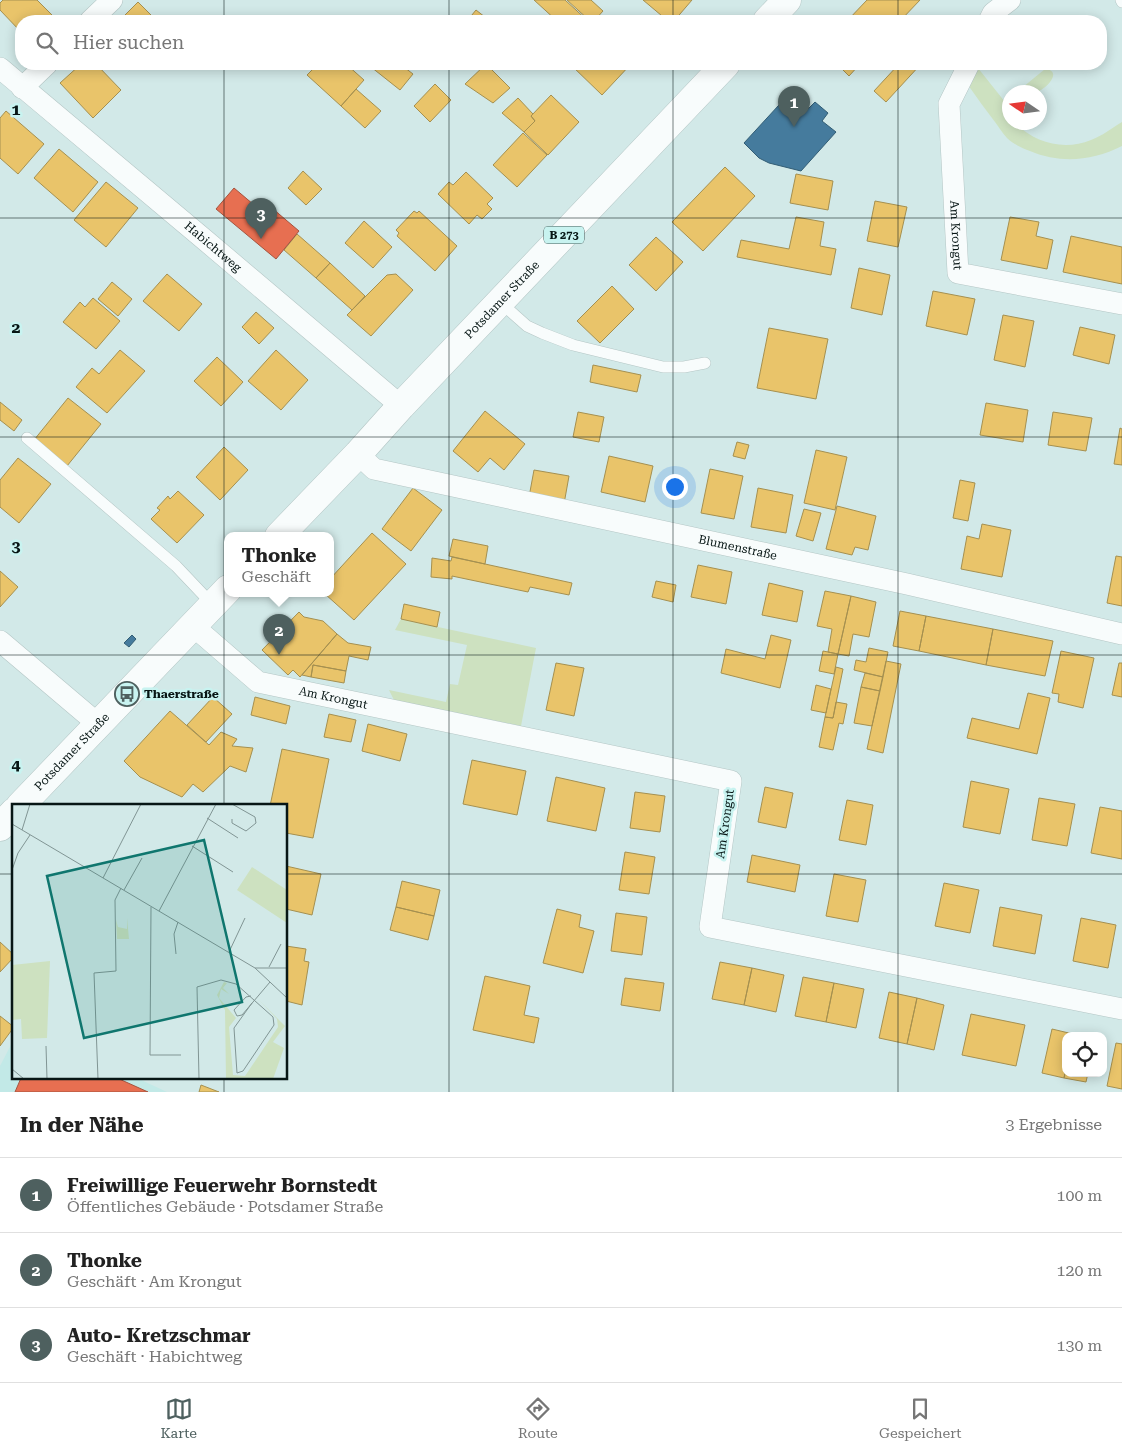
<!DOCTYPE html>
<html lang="de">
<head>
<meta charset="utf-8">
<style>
  :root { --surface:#fff; --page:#f6f6f6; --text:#222; --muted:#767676; --line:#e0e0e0; --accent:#4e605f }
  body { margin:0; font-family:"Roboto Serif",serif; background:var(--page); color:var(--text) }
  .controls { position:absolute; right:15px; bottom:15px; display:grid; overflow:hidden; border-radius:10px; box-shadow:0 2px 12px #0003 }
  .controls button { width:45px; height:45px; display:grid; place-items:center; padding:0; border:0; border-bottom:1px solid var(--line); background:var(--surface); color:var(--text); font:25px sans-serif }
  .compass { position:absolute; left:1002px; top:85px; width:45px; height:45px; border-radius:50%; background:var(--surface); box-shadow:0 2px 12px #0003; rotate:283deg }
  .you { position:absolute; left:674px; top:486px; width:18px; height:18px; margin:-12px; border:4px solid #fff; border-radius:50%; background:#1a73e8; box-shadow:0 0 0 8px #1a73e833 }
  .badge { display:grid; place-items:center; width:32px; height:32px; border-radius:50%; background:var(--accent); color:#fff; font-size:16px; font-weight:700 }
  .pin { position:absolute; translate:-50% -41px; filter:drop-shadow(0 1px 2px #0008) }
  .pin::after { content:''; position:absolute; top:26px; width:18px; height:15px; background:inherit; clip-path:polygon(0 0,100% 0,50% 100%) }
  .popup { position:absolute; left:224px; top:532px; width:110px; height:65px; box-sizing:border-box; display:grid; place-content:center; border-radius:10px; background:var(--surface); filter:drop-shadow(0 1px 4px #0005); font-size:16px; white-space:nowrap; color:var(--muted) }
  .popup b { font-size:19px; color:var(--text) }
  .popup::after { content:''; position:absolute; left:50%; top:100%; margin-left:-10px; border:10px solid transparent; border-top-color:var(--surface) }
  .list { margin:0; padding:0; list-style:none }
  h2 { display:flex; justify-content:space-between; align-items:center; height:65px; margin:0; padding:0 20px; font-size:21px }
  h2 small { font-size:16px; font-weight:400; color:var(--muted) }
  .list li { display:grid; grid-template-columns:32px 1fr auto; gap:15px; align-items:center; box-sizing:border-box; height:75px; padding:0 20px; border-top:1px solid var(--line) }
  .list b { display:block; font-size:19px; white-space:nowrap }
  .list p { margin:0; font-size:16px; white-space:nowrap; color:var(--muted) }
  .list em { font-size:16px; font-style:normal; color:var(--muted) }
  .icon { flex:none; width:28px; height:28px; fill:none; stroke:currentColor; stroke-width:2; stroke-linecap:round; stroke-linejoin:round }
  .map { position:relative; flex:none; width:1122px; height:1092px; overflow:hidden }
  .search { position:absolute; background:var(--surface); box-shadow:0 2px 12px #0003; left:15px; right:15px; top:15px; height:55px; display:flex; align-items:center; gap:12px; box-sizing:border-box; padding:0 18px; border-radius:20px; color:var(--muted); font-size:19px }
  .sheet { height:290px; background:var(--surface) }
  nav { display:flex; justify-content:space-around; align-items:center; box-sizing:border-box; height:70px; border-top:1px solid var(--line); background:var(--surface); font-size:14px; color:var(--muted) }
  nav a { display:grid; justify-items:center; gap:2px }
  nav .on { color:var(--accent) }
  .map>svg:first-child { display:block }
</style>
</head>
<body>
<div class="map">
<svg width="1122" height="1092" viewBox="0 0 1122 1092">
  <rect width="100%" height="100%" fill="#d2e9e8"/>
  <path fill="#c2e9e7" d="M14,1039V1078H137L167,1092H0V1066Z"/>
  <path fill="#cde1c0" d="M978,68L1005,102L1009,98L1010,122L1015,123C1035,143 1064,151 1091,140C1102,136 1112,128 1122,122V146C1092,161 1061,164 1030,151C1022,148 1013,144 1007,138C1002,133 999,127 995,122C986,110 977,98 968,85Z
    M1045,69C1064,71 1045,90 1037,92C1032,94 1022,93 1017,92Z
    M401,619L536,648L521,726L394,700L389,690L446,702L450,684L458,685L467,645L395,630Z"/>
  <path fill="#e9c46a" stroke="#a59050" d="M3,0H37L54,17L50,21H21V32L0,10V3Z
    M534,0H565L588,21H557Z
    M567,0H591L603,11L594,21H590Z
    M643,0H692L674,21H668Z
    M867,0H920L900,21H847Z
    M138,2L157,21H119Z
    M476,10L490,21H467Z
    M81,64H96L121,90L93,118L60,83Z
    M134,64H146L140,70Z
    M318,64H346L364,80L341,106L307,75Z
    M374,64H400L413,74L400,90L371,67Z
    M486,64L510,88L493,103L465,84Z
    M572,64H631L602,95L571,65Z
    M837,64H860L849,76Z
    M899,64H921L886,102L874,91Z
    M435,84L451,100L430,122L414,106Z
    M356,89L381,111L365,128L341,106Z
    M551,95L579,122L548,155L524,132L535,121L531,116Z
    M518,98L533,114L531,116L535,121L524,132L502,113Z
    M6,111L44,144L18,174L0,158V118Z
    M523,133L547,155L517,187L493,165Z
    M59,149L98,182L73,212L34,178Z
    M725,167L755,196L703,251L672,222Z
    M303,171L322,189L306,205L288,188Z
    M466,172L493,198L487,204L492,209L482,219L477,215L469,224L438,194L449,182L453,185Z
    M796,174L833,181L828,210L790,203Z
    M106,182L138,208L106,247L74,220Z
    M875,201L907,207L898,247L867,241Z
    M414,211L417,213L419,211L457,246L435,271L397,236L399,233L396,230Z
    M796,217L824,222L820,246L836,249L831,275L737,257L741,240L789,249Z
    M1010,217L1039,222L1036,236L1053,240L1047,269L1001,260Z
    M364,221L392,247L373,268L345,243Z
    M297,234L330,263L316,278L284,250Z
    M1071,236L1122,247V284L1063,272Z
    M656,237L683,262L656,291L629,265Z
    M330,263L365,296L352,310L316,278Z
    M859,268L890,275L882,315L851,308Z
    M167,274L202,304L179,331L143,301Z
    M396,274L413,290L371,336L347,315L387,275Z
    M112,282L132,299L118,316L98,299Z
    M612,286L634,309L600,343L577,321Z
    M933,291L975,299L967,335L926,326Z
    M93,298L120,321L96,349L63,322L80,302L85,307Z
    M256,312L274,328L259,344L242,327Z
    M1003,315L1034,321L1025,367L994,360Z
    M1080,327L1115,335L1109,364L1073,355Z
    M769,328L828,339L816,399L757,388Z
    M120,350L145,371L107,413L76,387L92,368L99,374Z
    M276,350L308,380L281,410L248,381Z
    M217,357L243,382L221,406L194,381Z
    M593,365L641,375L637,392L590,382Z
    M68,398L101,424L67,466L34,440Z
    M0,402L22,420L14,431L0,420Z
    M986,403L1028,410L1023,442L980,435Z
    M485,411L525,444L504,470L490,458L478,472L453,451Z
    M578,412L604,417L599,442L573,437Z
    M1053,412L1092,418L1086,451L1048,445Z
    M1120,428L1122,429V465L1114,464Z
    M737,442L749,445L745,459L733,456Z
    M224,447L248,470L220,500L196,477Z
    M816,450L847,457L835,510L804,503Z
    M609,456L653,466L645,502L601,492Z
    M18,458L51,484L19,523L0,507V480Z
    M710,469L743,476L734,519L701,513Z
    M534,470L569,476L564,504L529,497Z
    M960,480L975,483L968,521L953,518Z
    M413,488L442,510L411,551L382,529Z
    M758,488L793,495L786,533L751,527Z
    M178,491L204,515L177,543L151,519L160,510L157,508L168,496L170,499Z
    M837,506L876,516L868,550L855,547L852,555L826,549Z
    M804,509L821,513L813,541L796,536Z
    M982,524L1011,530L1002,577L961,569L967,536L979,539Z
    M372,533L406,564L354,620L325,594H330V579Z
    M453,539L488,546L485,564L449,556Z
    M1116,556L1122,557V606L1107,603Z
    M452,557L485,564L572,583L569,595L530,587L528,592L452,576V579L431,577L432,558L451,561Z
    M698,565L732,572L726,604L691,597Z
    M0,571L18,587L0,607Z
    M656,581L676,585L673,602L652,597Z
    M769,583L803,591L797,622L762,615Z
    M825,591L851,596L838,654L828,652L832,629L817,626Z
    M851,596L876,602L869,637L853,634L849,656L838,654Z
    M404,604L440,612L437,627L401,619Z
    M900,611L926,616L919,651L893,646Z
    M299,612L304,617L323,621L337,634L300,677L293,670L288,675L262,650Z
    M926,616L993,629L986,665L919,651Z
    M993,629L1053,641L1045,676L986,665Z
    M337,634L348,643L371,647L368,660L349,656L346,671L313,665L311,677L302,675Z
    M771,635L791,640L780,688L721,673L726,649L765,659Z
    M869,648L888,652L883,677L854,670L856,660L866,662Z
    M823,651L838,654L834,674L819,671Z
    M1061,651L1094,658L1083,708L1058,702L1059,694L1052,693Z
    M886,661L901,664L883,753L867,749Z
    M556,663L584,668L574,716L546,710Z
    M1119,663H1122V697L1112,695Z
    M313,665L346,671L344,683L311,677Z
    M836,667L843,669L833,718L825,717Z
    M865,673L883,677L880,691L861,687Z
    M816,685L831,689L826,713L811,710Z
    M861,687L880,691L872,726L854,723Z
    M1028,693L1050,698L1037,754L967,738L972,718L1019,729Z
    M213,697L232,714L206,742L187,725Z
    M255,697L290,706L286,724L251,715Z
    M836,702L847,704L843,724L839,723L833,750L819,747L825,717L833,718Z
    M170,711L209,745L221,732L237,739L232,746L253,748L246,772L230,766L203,792L193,784L182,797L140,777L124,761Z
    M329,714L356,720L351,742L324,737Z
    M368,724L407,734L400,761L362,751Z
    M282,749L329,759L313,838L286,833V806H270Z
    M472,760L526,771L517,815L463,804Z
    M556,777L605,788L596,831L547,821Z
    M971,781L1009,789L1000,834L963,827Z
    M765,787L793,793L786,828L758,822Z
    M635,792L665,796L660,832L630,828Z
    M1039,798L1075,804L1067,846L1032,840Z
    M847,800L873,805L866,845L839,840Z
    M1100,807L1122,811V859L1091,853Z
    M625,852L655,857L649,894L619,890Z
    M752,855L800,865L795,892L747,882Z
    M286,866L321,874L312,915L286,909Z
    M834,874L866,880L858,922L826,916Z
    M402,881L440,890L434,916L396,907Z
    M944,883L979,890L970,933L935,926Z
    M396,907L434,916L428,940L390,930Z
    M1000,907L1042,915L1035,954L993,946Z
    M557,909L581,915L579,927L594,931L583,973L543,963Z
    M616,913L647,917L642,955L611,951Z
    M1081,918L1116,925L1108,968L1073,961Z
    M0,942L14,955V957L0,972Z
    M286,946L306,949L304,961L309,962L302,1005L286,1001Z
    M720,962L752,968L744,1005L712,999Z
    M752,968L784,975L776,1012L744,1005Z
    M485,976L530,986L524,1015L539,1018L534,1043L473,1030Z
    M803,977L834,983L826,1022L795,1016Z
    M625,978L664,983L660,1011L621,1005Z
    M834,983L864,989L856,1028L826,1022Z
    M889,992L917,998L907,1044L879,1038Z
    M917,998L944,1005L934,1050L907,1044Z
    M971,1014L1025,1025L1016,1066L962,1055Z
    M0,1016L14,1027L0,1046Z
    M1052,1029L1073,1034V1036H1066V1069L1064,1078L1042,1073Z
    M1116,1043L1122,1044V1089L1107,1086Z
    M1066,1069V1073H1088L1086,1082L1064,1078Z
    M201,1085L219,1092H199Z"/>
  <path fill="#e76f51" stroke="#a4543f" d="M234,188L260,210L266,203L299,231L276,259L216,209Z
    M21,1078H117L148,1092H15Z"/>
  <path fill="#457b9d" stroke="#325d74" d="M790,93L808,109L815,102L828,113L822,121L836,132L801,171L769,163L759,158L744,143Z
    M132,635L136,639L129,647L124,643Z"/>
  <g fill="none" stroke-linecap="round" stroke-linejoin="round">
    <defs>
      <path id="service" d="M1121,0L1122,2
        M500,302L527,326L542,333L573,345L663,367H684L705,363
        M27,438L176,566L212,604"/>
      <g id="minor">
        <path d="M90,21L112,0"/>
        <path d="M989,21L993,13L1010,0"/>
        <path id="s1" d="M969,64L949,104L958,273L1122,304"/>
        <path id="s2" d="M0,68L205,240L401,406"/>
        <path d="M22,88L47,64"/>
        <path id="s3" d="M358,454L374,469L907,584L1122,634"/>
        <path id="s4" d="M192,625L258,682L731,781L710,927L1122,1009"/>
        <path d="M0,641L98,724"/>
      </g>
      <g id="primary">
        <path d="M767,21L787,0"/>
        <path id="s5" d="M279,536L358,454L401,406L726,64"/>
        <path id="s6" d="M20,806L228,589"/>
        <path d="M0,827L14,812"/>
      </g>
    </defs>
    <use href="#service" stroke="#b4c6c5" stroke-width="12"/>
    <use href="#minor" stroke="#b4c6c5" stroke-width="22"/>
    <use href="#primary" stroke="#b4c6c5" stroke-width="29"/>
    <use href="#service" stroke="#f8fcfc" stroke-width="11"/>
    <use href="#minor" stroke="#f8fcfc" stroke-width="21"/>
    <use href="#primary" stroke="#f8fcfc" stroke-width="28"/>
  </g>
  <path fill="none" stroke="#071615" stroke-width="1" stroke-opacity="0.55" d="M224,0V21M449,0V21M673,0V21M898,0V21M224,64V806M449,64V1092M673,64V1092M898,64V1092M0,218H1122M0,437H1122M0,655H1122M0,874H14M286,874H1122M224,1078V1092"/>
  <defs>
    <symbol id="bus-ring" viewBox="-11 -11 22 22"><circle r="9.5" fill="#c8f3f0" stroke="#4e605f" stroke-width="1.5"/><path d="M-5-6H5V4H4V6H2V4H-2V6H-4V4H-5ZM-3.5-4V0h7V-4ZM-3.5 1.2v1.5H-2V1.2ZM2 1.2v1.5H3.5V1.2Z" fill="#4e605f"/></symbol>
  </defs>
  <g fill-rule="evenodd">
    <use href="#bus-ring" x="113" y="680" width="28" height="28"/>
  </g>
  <g text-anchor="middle" stroke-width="5" stroke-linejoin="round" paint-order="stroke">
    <rect fill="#c8f3f0" stroke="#415857" stroke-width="1" x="544" y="226.5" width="40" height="17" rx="4"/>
    <g font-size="11" font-weight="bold" fill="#071615">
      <text x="564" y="239">B 273</text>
    </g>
    <g font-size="12" fill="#071615" stroke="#c8f3f0">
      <text dy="4" stroke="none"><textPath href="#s1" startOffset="176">Am Krongut</textPath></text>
      <text dy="4" stroke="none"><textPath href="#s2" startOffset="278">Habichtweg</textPath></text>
      <text dy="4" stroke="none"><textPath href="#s5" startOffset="325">Potsdamer Straße</textPath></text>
      <text dy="4" stroke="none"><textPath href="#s3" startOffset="394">Blumenstraße</textPath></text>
      <text dy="4" stroke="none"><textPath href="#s4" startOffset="164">Am Krongut</textPath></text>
      <text dy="4" stroke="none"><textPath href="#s6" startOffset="75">Potsdamer Straße</textPath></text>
      <text transform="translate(725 824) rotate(-82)" y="4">Am Krongut</text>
    </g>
    <g font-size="12" font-weight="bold" fill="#071615" stroke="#c8f3f0" text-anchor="start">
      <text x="144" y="698">Thaerstraße</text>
    </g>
  </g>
  <g transform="translate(12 804)">
    <rect width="275" height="275" fill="#d2e9e8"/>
    <path d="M240,63L275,86V119L225,86ZM115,114L117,135H105L104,116L106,123L115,125ZM38,157L35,234L10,235L9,215L0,216V161ZM212,178L215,179L211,184L217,190L209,185L207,194L224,214L217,223L221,271L233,272L266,223L265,215L247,196L273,222L261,238L272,244L261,275H214L213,206L205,191Z" fill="#cde1c0"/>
    <path fill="none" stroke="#819594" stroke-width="1" d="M195,14L226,34M220,15V19L234,27L244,19L243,13L220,0M0,20L243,164L275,194M10,26L18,0M180,42L221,68M0,66L6,49L18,31M91,74L129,0M112,86L130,54M139,103L138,251H169M147,107L204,0M217,148L233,114M164,150L162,130L166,118M257,163L269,140M243,164H275M239,192L234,193L222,206L225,212L230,211L258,178M34,242L35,275M0,265L12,275M86,275L82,169L104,167L103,96L109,84M187,275L185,183L209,176L224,180L261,213L262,221L231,267L225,269L222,224L240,199"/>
    <path fill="#0f766e" fill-opacity="0.15" stroke="#0f766e" stroke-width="2.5" d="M192,36L230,198L72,234L35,72Z"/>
    <rect width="275" height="275" fill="none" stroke="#071615" stroke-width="2.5"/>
  </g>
  <g font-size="16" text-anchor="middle" font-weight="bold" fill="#071615" stroke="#c8f3f0" stroke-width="5" stroke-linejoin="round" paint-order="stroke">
    <text x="16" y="115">1</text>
    <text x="16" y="333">2</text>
    <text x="16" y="552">3</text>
    <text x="16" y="770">4</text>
  </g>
</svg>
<div class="controls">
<button><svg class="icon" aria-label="locate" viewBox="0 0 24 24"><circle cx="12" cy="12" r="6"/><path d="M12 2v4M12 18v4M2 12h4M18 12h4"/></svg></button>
</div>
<svg class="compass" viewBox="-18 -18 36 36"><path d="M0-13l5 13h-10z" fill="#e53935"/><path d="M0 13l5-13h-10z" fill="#767676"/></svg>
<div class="you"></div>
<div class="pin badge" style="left:794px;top:127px">1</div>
<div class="pin badge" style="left:279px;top:655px">2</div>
<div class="popup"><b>Thonke</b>Geschäft</div>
<div class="pin badge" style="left:261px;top:239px">3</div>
<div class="search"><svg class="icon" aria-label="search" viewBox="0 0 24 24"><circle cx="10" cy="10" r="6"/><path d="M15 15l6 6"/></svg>Hier suchen</div>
</div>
<section class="sheet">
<h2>In der Nähe<small>3 Ergebnisse</small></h2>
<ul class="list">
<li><span class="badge">1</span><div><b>Freiwillige Feuerwehr Bornstedt</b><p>Öffentliches Gebäude · Potsdamer Straße</p></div><em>100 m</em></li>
<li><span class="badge">2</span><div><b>Thonke</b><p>Geschäft · Am Krongut</p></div><em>120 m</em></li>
<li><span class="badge">3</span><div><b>Auto- Kretzschmar</b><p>Geschäft · Habichtweg</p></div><em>130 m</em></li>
</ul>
</section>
<nav>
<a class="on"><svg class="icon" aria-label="map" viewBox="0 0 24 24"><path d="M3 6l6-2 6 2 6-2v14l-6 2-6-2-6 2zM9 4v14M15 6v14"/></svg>Karte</a>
<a><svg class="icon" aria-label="directions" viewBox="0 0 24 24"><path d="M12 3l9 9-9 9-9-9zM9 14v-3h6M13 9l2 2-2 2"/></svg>Route</a>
<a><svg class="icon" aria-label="saved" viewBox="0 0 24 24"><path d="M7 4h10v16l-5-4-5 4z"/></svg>Gespeichert</a>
</nav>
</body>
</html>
